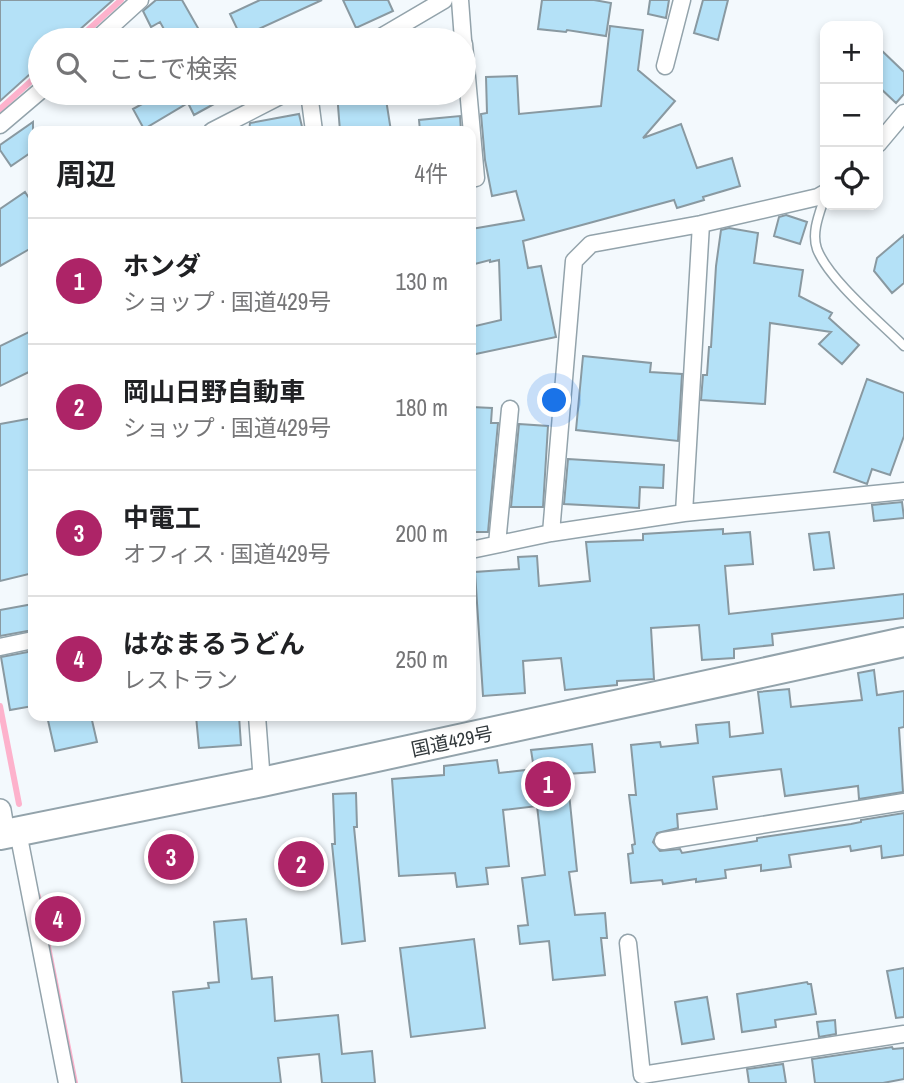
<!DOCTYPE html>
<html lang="ja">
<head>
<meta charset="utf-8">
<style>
  :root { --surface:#fff; --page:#f6f6f6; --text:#202124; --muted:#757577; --line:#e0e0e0; --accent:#ad2467 }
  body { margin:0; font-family:"Archivo Narrow","Noto Sans JP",sans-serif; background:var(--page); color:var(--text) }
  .controls { position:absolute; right:21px; top:21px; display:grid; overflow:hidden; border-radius:14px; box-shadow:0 4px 10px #0003 }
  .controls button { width:63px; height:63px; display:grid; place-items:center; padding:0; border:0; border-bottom:2px solid var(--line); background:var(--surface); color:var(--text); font:35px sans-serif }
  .you { position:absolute; left:555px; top:401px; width:24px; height:24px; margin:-18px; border:5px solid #fff; border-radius:50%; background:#1a73e8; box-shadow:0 0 0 10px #1a73e833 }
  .badge { display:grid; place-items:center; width:46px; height:46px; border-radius:50%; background:var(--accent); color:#fff; font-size:23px; font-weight:700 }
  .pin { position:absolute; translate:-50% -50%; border:4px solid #fff; box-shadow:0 2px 7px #0006 }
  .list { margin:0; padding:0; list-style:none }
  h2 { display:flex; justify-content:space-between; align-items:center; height:91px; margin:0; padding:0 28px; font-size:30px }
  h2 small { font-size:23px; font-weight:400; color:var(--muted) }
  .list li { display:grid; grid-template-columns:46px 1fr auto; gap:21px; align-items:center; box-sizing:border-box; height:126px; padding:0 28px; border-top:2px solid var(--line) }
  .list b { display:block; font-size:26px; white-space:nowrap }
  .list p { margin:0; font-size:23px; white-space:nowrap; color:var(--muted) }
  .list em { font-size:23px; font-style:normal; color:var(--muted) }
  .icon { flex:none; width:38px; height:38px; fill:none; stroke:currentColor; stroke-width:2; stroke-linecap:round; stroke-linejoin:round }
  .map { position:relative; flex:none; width:904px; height:1083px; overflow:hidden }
  .search { position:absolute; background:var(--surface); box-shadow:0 4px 10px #0003; left:28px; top:28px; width:448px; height:77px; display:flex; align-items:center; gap:18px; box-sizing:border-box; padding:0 24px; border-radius:38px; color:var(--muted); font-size:26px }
  .panel { position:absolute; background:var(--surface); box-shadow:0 4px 10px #0003; left:28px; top:126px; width:448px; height:595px; border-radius:14px }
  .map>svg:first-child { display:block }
</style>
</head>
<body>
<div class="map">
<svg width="904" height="1083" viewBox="0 0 904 1083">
  <rect width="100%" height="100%" fill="#f3f9fd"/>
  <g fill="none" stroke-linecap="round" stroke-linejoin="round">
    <path stroke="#fdb2cc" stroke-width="6" d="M77,40L121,0
      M0,109L40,73
      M0,706L19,804
      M38,896L75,1083"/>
  </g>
  <path fill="#b4e1f7" stroke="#8999a1" stroke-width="2" d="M0,0H113L68,40H40V65L0,101Z
    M156,0H182L202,35L193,40H170L160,22L151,27L143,11Z
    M260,0H322L241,37L230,14Z
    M343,0H388L393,11L356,28Z
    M542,0H594L611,3L606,36L567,30L566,32L538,29Z
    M650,0H669L666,18L648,14Z
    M703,0H728L718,40L694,33Z
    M610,26L643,30L638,70L675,101L643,138L681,124L697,168L732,158L740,186L703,197L704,200L677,208L674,200L523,241L528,268L541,266L556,337L471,355V327L501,320L499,260L490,262V260L471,265V229L524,220L516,191L492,196L485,160L481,114L487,113L486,77L517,76L519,114L601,106Z
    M878,47L904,72V94L896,103L878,86Z
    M162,93H234L194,115L188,103L144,129L133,109Z
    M337,93H356V97L385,93L391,131H340Z
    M299,114L303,131H249L250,123Z
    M460,116L461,131H420L419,120Z
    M33,122V151L11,166L0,150V145Z
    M25,192L33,204V247L0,266V209Z
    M786,215L807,222L800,244L774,236L779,217Z
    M729,228L758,233L754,263L803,270L799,296L832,313L829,318L859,345L842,364L819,344L831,332L770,323L765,404L701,400L703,375H707L709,347H711L716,266L721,230Z
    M904,235V283L892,293L874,271L877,258Z
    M33,330V370L0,386V346Z
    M583,356L651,363L650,372L682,374L678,441L576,430Z
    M867,379L904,393V436L890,475L872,469L867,484L834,472Z
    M471,407L492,408L491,423H498L488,532H471Z
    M33,418V573L0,581V424Z
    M519,424L548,426L543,507H511Z
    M568,459L664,465L663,488L640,487L639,508L564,504Z
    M902,502L904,518L874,521L872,505Z
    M723,529V534L750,532L753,564L725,566L729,614L904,594V618L772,634L773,645L734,649V658L702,660L699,625L651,628L654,679L617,681V685L565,690L561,658L523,661L525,693L483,696L475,572L519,569L518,557L537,556L539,586L590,581L586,542L643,540V534Z
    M829,532L834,568L814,570L809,534Z
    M33,604V630L0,636V610Z
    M33,651V706L10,710L1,657Z
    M874,670L877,695L904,691V727L899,728L903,792L859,799L858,786L785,796L781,769L713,777L717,809L677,814L678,828L657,833L653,842L660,851L680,849L682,853L757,841V838L851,824L861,822V820L904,813V855L882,858L881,846L851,851L850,846L789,855L791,867L761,871V865L725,870L726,878L696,882V879L663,884L662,880L631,883L628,854L633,853L632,845L635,844L629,795H636L631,745L660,742L661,747L698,743L696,725L729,722L730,737L763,733L758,692L789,689L791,707L862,700L858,673Z
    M47,716H91L97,742L55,751Z
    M196,716H239L241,745L199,748Z
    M592,744L595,772L567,774L577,871L569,872L575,915L605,913L607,938H601L605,975L553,980L549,941L520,944L518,926L528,925L522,878L545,875L537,806L503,810L509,866L486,868L488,884L457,887L455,873L399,876L392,779L444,775V766L497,760L499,773L534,769L531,750Z
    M356,793L357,827H354L365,941L342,944L332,844H335L333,794Z
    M246,919L252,979L272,977L275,1021L338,1015L342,1054L372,1051L375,1083H322L319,1054L278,1058L281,1083H182L173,992L209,988L208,983L219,982L214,922Z
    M474,939L485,1028L411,1037L400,948Z
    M904,968V1017L896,1018L887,971Z
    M807,982L808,984H811L816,1014L775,1020L776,1027L742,1032L737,994Z
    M707,997L714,1039L682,1044L675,1002Z
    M835,1020L836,1034L819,1037L817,1022Z
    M892,1047L893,1049L904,1048V1079L883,1083H815L812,1059Z
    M783,1064L786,1083H749L747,1069Z"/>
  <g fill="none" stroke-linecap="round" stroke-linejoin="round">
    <defs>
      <path id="lane" d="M825,196C820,212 811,232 817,249C829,280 880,322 904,346"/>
      <path id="street" d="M460,0L463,40
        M96,40L140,0
        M376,40L444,0
        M464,44L476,178
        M665,66L682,0
        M309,93L314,131
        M0,125L40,91
        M212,131L286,93
        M878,144L904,113
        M684,513L701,224
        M551,533L574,261L591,244L701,224L818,197L825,193
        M497,544L510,409
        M471,550L551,533L684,513L904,491
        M0,647L33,640
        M257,716L262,782
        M18,832L67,1083
        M663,841L904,802
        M628,943L642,1075L904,1034"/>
      <path id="secondary" d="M0,810L4,834"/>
      <path id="highway" d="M0,835L262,782L904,642"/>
    </defs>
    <use href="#lane" stroke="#93a3ab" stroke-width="11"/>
    <use href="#street" stroke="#93a3ab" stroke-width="19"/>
    <use href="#secondary" stroke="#93a3ab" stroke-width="24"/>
    <use href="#highway" stroke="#93a3ab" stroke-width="32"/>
    <use href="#lane" stroke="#fff" stroke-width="8"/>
    <use href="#street" stroke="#fff" stroke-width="16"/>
    <use href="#secondary" stroke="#fff" stroke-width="21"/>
    <use href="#highway" stroke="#fff" stroke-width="28"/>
  </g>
  <g text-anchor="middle" stroke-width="5" stroke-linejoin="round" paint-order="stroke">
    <g font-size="19" fill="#31383b" stroke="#fff">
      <text transform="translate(452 741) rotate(-12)" y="7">国道429号</text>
    </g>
  </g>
</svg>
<div class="controls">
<button>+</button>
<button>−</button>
<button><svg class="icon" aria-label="locate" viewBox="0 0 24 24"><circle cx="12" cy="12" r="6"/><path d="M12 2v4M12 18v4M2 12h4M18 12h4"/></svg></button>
</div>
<div class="you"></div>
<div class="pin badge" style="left:548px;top:784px">1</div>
<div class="pin badge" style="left:301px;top:864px">2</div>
<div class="pin badge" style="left:171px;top:857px">3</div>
<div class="pin badge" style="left:58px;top:919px">4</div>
<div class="search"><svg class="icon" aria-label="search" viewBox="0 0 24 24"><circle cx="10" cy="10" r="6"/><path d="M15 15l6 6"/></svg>ここで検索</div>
<section class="panel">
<h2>周辺<small>4件</small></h2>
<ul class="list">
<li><span class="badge">1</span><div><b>ホンダ</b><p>ショップ · 国道429号</p></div><em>130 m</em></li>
<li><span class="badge">2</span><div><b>岡山日野自動車</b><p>ショップ · 国道429号</p></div><em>180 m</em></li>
<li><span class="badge">3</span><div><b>中電工</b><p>オフィス · 国道429号</p></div><em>200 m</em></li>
<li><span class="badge">4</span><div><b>はなまるうどん</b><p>レストラン</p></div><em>250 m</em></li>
</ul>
</section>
</div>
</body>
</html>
